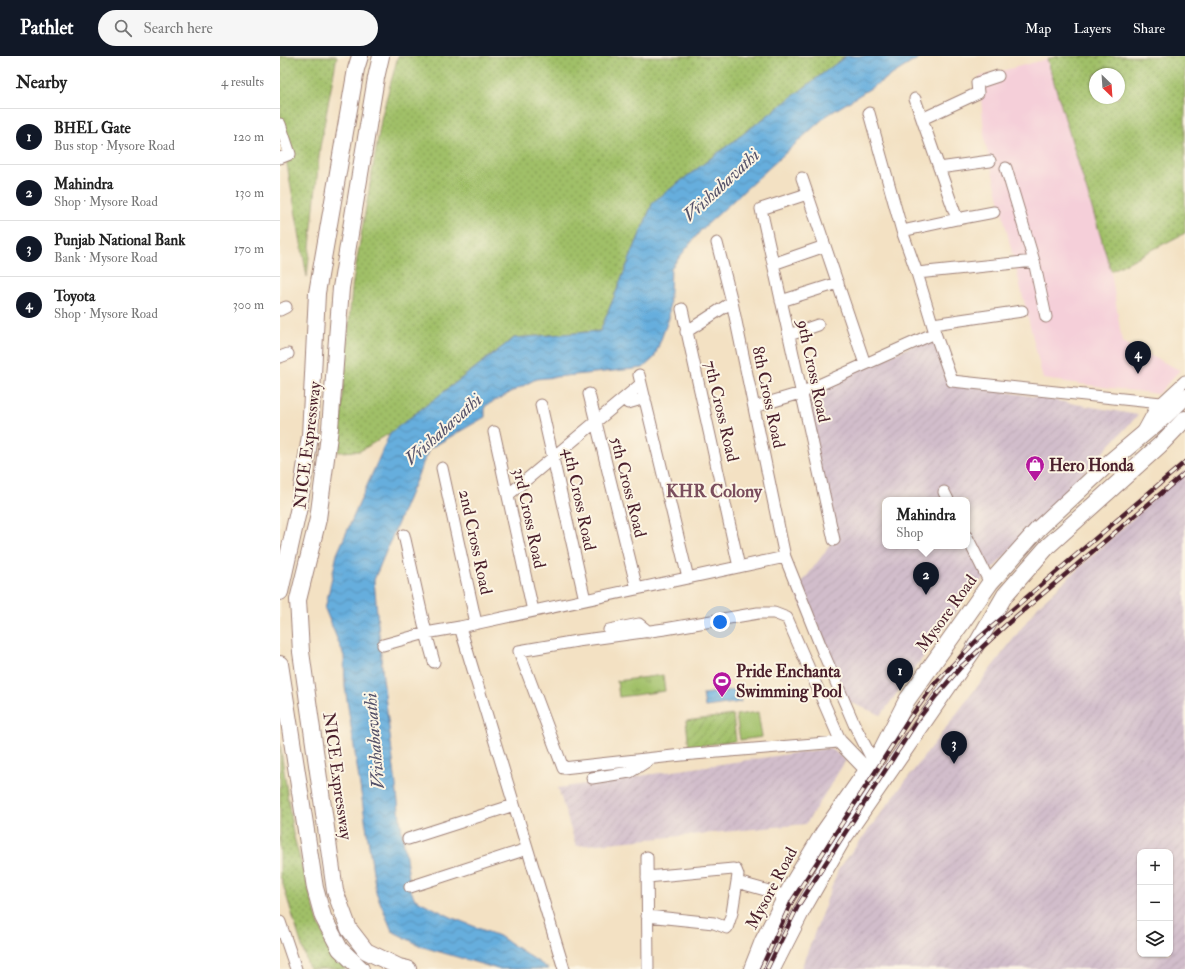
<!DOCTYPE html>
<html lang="en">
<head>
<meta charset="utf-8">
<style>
  :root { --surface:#fff; --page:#f6f6f6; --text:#222; --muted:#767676; --line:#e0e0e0; --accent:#111827 }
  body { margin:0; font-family:"IM FELL Double Pica",serif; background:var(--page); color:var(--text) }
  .controls { position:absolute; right:12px; bottom:12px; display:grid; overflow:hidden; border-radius:8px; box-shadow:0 1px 3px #0004 }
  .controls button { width:36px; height:36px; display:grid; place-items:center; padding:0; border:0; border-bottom:1px solid var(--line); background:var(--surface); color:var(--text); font:20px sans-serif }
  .compass { position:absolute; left:809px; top:12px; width:36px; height:36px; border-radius:50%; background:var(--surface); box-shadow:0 1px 3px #0004; rotate:155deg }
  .you { position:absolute; left:440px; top:566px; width:14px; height:14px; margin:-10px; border:3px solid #fff; border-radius:50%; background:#1a73e8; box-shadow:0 0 0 6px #1a73e833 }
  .badge { display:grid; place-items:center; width:26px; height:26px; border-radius:50%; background:var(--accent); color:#fff; font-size:13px; font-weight:700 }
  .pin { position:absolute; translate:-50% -33px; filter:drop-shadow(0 1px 2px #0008) }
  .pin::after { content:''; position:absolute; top:21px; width:14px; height:12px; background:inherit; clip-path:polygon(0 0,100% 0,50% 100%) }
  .popup { position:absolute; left:602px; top:441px; width:88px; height:52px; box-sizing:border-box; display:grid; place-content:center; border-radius:8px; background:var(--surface); filter:drop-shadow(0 1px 3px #0005); font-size:13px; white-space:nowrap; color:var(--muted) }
  .popup b { font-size:15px; color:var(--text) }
  .popup::after { content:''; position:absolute; left:50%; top:100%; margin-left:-8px; border:8px solid transparent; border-top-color:var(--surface) }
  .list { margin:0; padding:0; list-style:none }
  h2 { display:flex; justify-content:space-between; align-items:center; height:52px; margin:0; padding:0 16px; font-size:17px }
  h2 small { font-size:13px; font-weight:400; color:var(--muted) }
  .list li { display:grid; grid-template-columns:26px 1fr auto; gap:12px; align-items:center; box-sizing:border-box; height:56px; padding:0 16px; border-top:1px solid var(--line) }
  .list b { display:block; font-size:15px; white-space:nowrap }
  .list p { margin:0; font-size:13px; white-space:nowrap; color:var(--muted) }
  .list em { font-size:13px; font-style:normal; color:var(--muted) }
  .icon { flex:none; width:22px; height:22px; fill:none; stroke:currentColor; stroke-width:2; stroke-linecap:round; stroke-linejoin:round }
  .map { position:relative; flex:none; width:905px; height:913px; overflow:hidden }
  header { display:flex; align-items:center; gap:24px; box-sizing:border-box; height:56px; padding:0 20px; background:var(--accent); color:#fff }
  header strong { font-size:19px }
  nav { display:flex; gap:22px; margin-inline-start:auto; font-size:14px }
  .search { width:280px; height:36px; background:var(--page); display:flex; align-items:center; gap:10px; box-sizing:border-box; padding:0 14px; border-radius:22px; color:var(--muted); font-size:15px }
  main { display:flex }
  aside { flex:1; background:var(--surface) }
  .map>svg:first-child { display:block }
</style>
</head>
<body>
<header>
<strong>Pathlet</strong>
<div class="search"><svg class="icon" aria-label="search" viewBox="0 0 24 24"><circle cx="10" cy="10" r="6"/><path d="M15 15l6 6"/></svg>Search here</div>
<nav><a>Map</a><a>Layers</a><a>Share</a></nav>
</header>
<main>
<aside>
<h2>Nearby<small>4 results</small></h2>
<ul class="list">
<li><span class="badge">1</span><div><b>BHEL Gate</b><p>Bus stop · Mysore Road</p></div><em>120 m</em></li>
<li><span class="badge">2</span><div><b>Mahindra</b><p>Shop · Mysore Road</p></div><em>130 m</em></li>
<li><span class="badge">3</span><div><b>Punjab National Bank</b><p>Bank · Mysore Road</p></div><em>170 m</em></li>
<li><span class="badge">4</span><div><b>Toyota</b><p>Shop · Mysore Road</p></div><em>300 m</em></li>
</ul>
</aside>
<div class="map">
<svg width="905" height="913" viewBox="0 0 905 913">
  <defs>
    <pattern id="industrial-furrows" width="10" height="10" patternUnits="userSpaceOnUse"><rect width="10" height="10" fill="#d1bdcb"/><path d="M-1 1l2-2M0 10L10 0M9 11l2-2" fill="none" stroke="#b5a2ae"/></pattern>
    <pattern id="grass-dots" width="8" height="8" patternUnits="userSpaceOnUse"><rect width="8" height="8" fill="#a0c068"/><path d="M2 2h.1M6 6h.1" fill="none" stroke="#849b56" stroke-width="1.8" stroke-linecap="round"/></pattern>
    <pattern id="park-tufts" width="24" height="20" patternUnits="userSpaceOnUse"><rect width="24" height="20" fill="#a0c068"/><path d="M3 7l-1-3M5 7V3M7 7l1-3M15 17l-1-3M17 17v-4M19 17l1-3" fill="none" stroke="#849b56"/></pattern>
    <pattern id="garden-furrows" width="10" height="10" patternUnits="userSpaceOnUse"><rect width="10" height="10" fill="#a0c068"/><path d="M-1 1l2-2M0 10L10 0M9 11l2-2" fill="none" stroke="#849b56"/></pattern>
    <pattern id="water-waves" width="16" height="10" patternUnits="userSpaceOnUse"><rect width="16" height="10" fill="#66aedd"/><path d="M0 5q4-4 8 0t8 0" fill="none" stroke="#568db3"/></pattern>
  </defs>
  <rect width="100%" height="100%" fill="#fcf5e5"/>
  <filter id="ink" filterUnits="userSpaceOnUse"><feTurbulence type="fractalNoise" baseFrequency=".025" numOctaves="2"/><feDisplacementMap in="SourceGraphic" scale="8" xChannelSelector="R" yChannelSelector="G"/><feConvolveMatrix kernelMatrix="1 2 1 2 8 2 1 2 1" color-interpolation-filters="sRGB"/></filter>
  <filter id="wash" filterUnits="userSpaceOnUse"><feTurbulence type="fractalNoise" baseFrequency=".012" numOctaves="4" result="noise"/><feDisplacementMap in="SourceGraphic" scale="16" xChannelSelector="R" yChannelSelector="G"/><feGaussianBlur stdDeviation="0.9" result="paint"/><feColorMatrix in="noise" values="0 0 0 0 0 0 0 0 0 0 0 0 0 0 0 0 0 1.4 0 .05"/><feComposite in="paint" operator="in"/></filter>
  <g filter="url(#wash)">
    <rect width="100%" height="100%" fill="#f3e1c3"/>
    <path fill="#f5cfd9" d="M767,3L831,215L842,286L900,314L878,338L763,323L705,86L699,21Z"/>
    <path fill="url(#industrial-furrows)" fill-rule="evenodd" d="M654,280L676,327L858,359L689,538L601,659L569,646L515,536L554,484L523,339ZM605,444H687V490H605Z
      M905,414V913H521L558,814L759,549ZM860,796H890V898H860Z
      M550,692L566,704L526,768L296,790L278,732Z"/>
    <path fill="url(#grass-dots)" stroke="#75704a" fill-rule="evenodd" d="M0,0H57L40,91L27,221L0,69Z
      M118,0H566L373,146L320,275L234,282L110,377L80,395L58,396L72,232L102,59Z
      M778,0H905V42L903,43L905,47V177L831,215L767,3ZM815,18H839V42H815Z
      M0,687L13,778L38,866L49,891L66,913H29L0,819Z"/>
    <path fill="url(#park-tufts)" stroke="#75704a" d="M383,619L385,635L339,641L337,625Z"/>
    <path fill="url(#garden-furrows)" stroke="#75704a" d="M453,659L456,685L409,691L406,665Z"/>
    <path fill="#a0c068" stroke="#75704a" d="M478,656L482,681L460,684L456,659Z"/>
    <path fill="url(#water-waves)" stroke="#586684" d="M566,0H642L546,60L421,174L391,212L389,262L374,302L363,312L256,323L205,350V361L149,393L94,524L103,622L120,762L131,835L135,843L173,862L221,881L269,913H218L143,891L112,875L96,836L65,631L64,600L45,553L57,498L110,377L234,282L320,275L373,146Z
      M459,633L461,646L425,651L423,638Z"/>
  </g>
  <g filter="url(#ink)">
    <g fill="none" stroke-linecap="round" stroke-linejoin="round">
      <defs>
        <path id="minor" d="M635,43L677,163L714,156
          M642,63L698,37L697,27L718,20
          M0,68L10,98L0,102
          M659,112L710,105
          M726,112L754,205
          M522,122L585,308
          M527,138L481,153L554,484
          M622,175L677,163
          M437,187L452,246L505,501L543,596L574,668L593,705
          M493,208L545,190
          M637,217L754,205L766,261
          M501,245L558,227
          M402,253L459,511
          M0,254L6,251
          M653,268L742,255
          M406,276L452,246
          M655,277L672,325L881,347
          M509,279L538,269
          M0,301L8,298
          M359,319L408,522
          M309,338L357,533
          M348,347L365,342
          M261,349L305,544
          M474,351L521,337L655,277L637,217L622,175L589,57
          M863,375L875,353L905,325
          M214,376L253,555
          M162,412L196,567
          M664,436L668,444
          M228,439L361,328
          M124,479L146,577L154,606
          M687,481L710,527
          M329,574L359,568L369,576
          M103,589L146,577L180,571
          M586,715L558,686L402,699L283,712L239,595L297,585L385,573L478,557H494L507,562L560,684L588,713
          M312,722L350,716L369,704
          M128,783L234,749
          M367,801L368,913
          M457,826L507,840
          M130,831L247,793
          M367,860L434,867L447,872L452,857L458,819L456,814L453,813L367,821
          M0,866L16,913
          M284,913L180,571L505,501"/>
        <path id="highway" d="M101,0L96,22L61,232L50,372L38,463L18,544L21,596L55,835L69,873L86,895L119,911L128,913
          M0,536L19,451L30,380L37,237L76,13L80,0
          M0,608L35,832L43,861L60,893L81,913
          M472,913L483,885L512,829L544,776L602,693L627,644L710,527L758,473L830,406L886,359L905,341
          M492,913L522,854L562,784L692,596L725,539L768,490L880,389L905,363"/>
      </defs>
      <use href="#minor" stroke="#9e8077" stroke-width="13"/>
      <use href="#highway" stroke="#9e8077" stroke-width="18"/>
      <use href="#minor" stroke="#fff" stroke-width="11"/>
      <use href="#highway" stroke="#fff" stroke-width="16"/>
      <defs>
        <path id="rail" d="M481,913L512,845L630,662L655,627L699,582L905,406
          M487,913L518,850L637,665L656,640L680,612L726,569L905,417"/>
      </defs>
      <use href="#rail" stroke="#4a1f2b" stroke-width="4.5"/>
      <use href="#rail" stroke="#fcf5e5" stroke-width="3" stroke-dasharray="9" stroke-linecap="butt"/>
    </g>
  </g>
  <defs>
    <symbol id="shop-pin" viewBox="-11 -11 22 30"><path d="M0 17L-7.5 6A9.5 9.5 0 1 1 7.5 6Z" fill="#b5179e" stroke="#fcf5e5"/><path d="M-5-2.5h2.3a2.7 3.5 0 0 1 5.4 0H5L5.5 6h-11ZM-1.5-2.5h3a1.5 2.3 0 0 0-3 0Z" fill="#fff"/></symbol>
    <symbol id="stadium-pin" viewBox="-11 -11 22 30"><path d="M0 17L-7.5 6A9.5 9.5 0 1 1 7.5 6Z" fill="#b5179e" stroke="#fcf5e5"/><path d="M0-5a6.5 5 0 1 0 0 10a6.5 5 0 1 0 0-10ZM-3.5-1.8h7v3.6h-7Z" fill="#fff"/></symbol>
  </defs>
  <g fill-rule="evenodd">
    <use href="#shop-pin" x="744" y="398" width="22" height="30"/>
    <use href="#stadium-pin" x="431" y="614" width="22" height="30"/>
  </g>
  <g text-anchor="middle" stroke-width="4" stroke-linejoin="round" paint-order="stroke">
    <g font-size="17" fill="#4a1f2b" stroke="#fcf5e5">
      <text transform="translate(534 315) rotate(78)" y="6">9th Cross Road</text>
      <text transform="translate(489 341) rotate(78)" y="6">8th Cross Road</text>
      <text transform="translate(442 355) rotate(77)" y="6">7th Cross Road</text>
      <text transform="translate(27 389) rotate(-83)" y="6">NICE Expressway</text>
      <text transform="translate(349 431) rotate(76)" y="6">5th Cross Road</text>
      <text transform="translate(300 443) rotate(78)" y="6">4th Cross Road</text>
      <text transform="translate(250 462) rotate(78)" y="6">3rd Cross Road</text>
      <text transform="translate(196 486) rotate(78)" y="6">2nd Cross Road</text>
      <text transform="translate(666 557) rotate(-54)" y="6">Mysore Road</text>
      <text transform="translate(58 720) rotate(82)" y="6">NICE Expressway</text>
      <text transform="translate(491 832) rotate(-62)" y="6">Mysore Road</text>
    </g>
    <g font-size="17" font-weight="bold" fill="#4a1f2b" stroke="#fcf5e5" text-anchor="start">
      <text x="769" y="415">Hero Honda</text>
      <text x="456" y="621">Pride Enchanta<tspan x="456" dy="20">Swimming Pool</tspan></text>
    </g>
    <g font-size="18" font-style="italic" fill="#545169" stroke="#fcf5e5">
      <text transform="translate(441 129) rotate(-43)" y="6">Vrishabavathi</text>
      <text transform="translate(163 373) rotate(-42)" y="6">Vrishabavathi</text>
      <text transform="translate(94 685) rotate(-95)" y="6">Vrishabavathi</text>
    </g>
    <g font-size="18" font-weight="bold" fill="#7a4e5d" stroke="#fcf5e5">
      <text x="434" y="441">KHR Colony</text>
    </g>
  </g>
</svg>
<div class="controls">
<button>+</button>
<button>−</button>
<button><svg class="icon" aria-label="layers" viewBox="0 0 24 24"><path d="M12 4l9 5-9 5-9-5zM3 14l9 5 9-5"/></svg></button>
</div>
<svg class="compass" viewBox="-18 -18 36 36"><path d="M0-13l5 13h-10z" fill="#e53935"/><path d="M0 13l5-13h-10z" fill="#767676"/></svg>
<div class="you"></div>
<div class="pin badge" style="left:620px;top:635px">1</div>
<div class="pin badge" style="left:646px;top:539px">2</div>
<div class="popup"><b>Mahindra</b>Shop</div>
<div class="pin badge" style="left:674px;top:708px">3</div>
<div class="pin badge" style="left:858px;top:318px">4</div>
</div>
</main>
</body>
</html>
